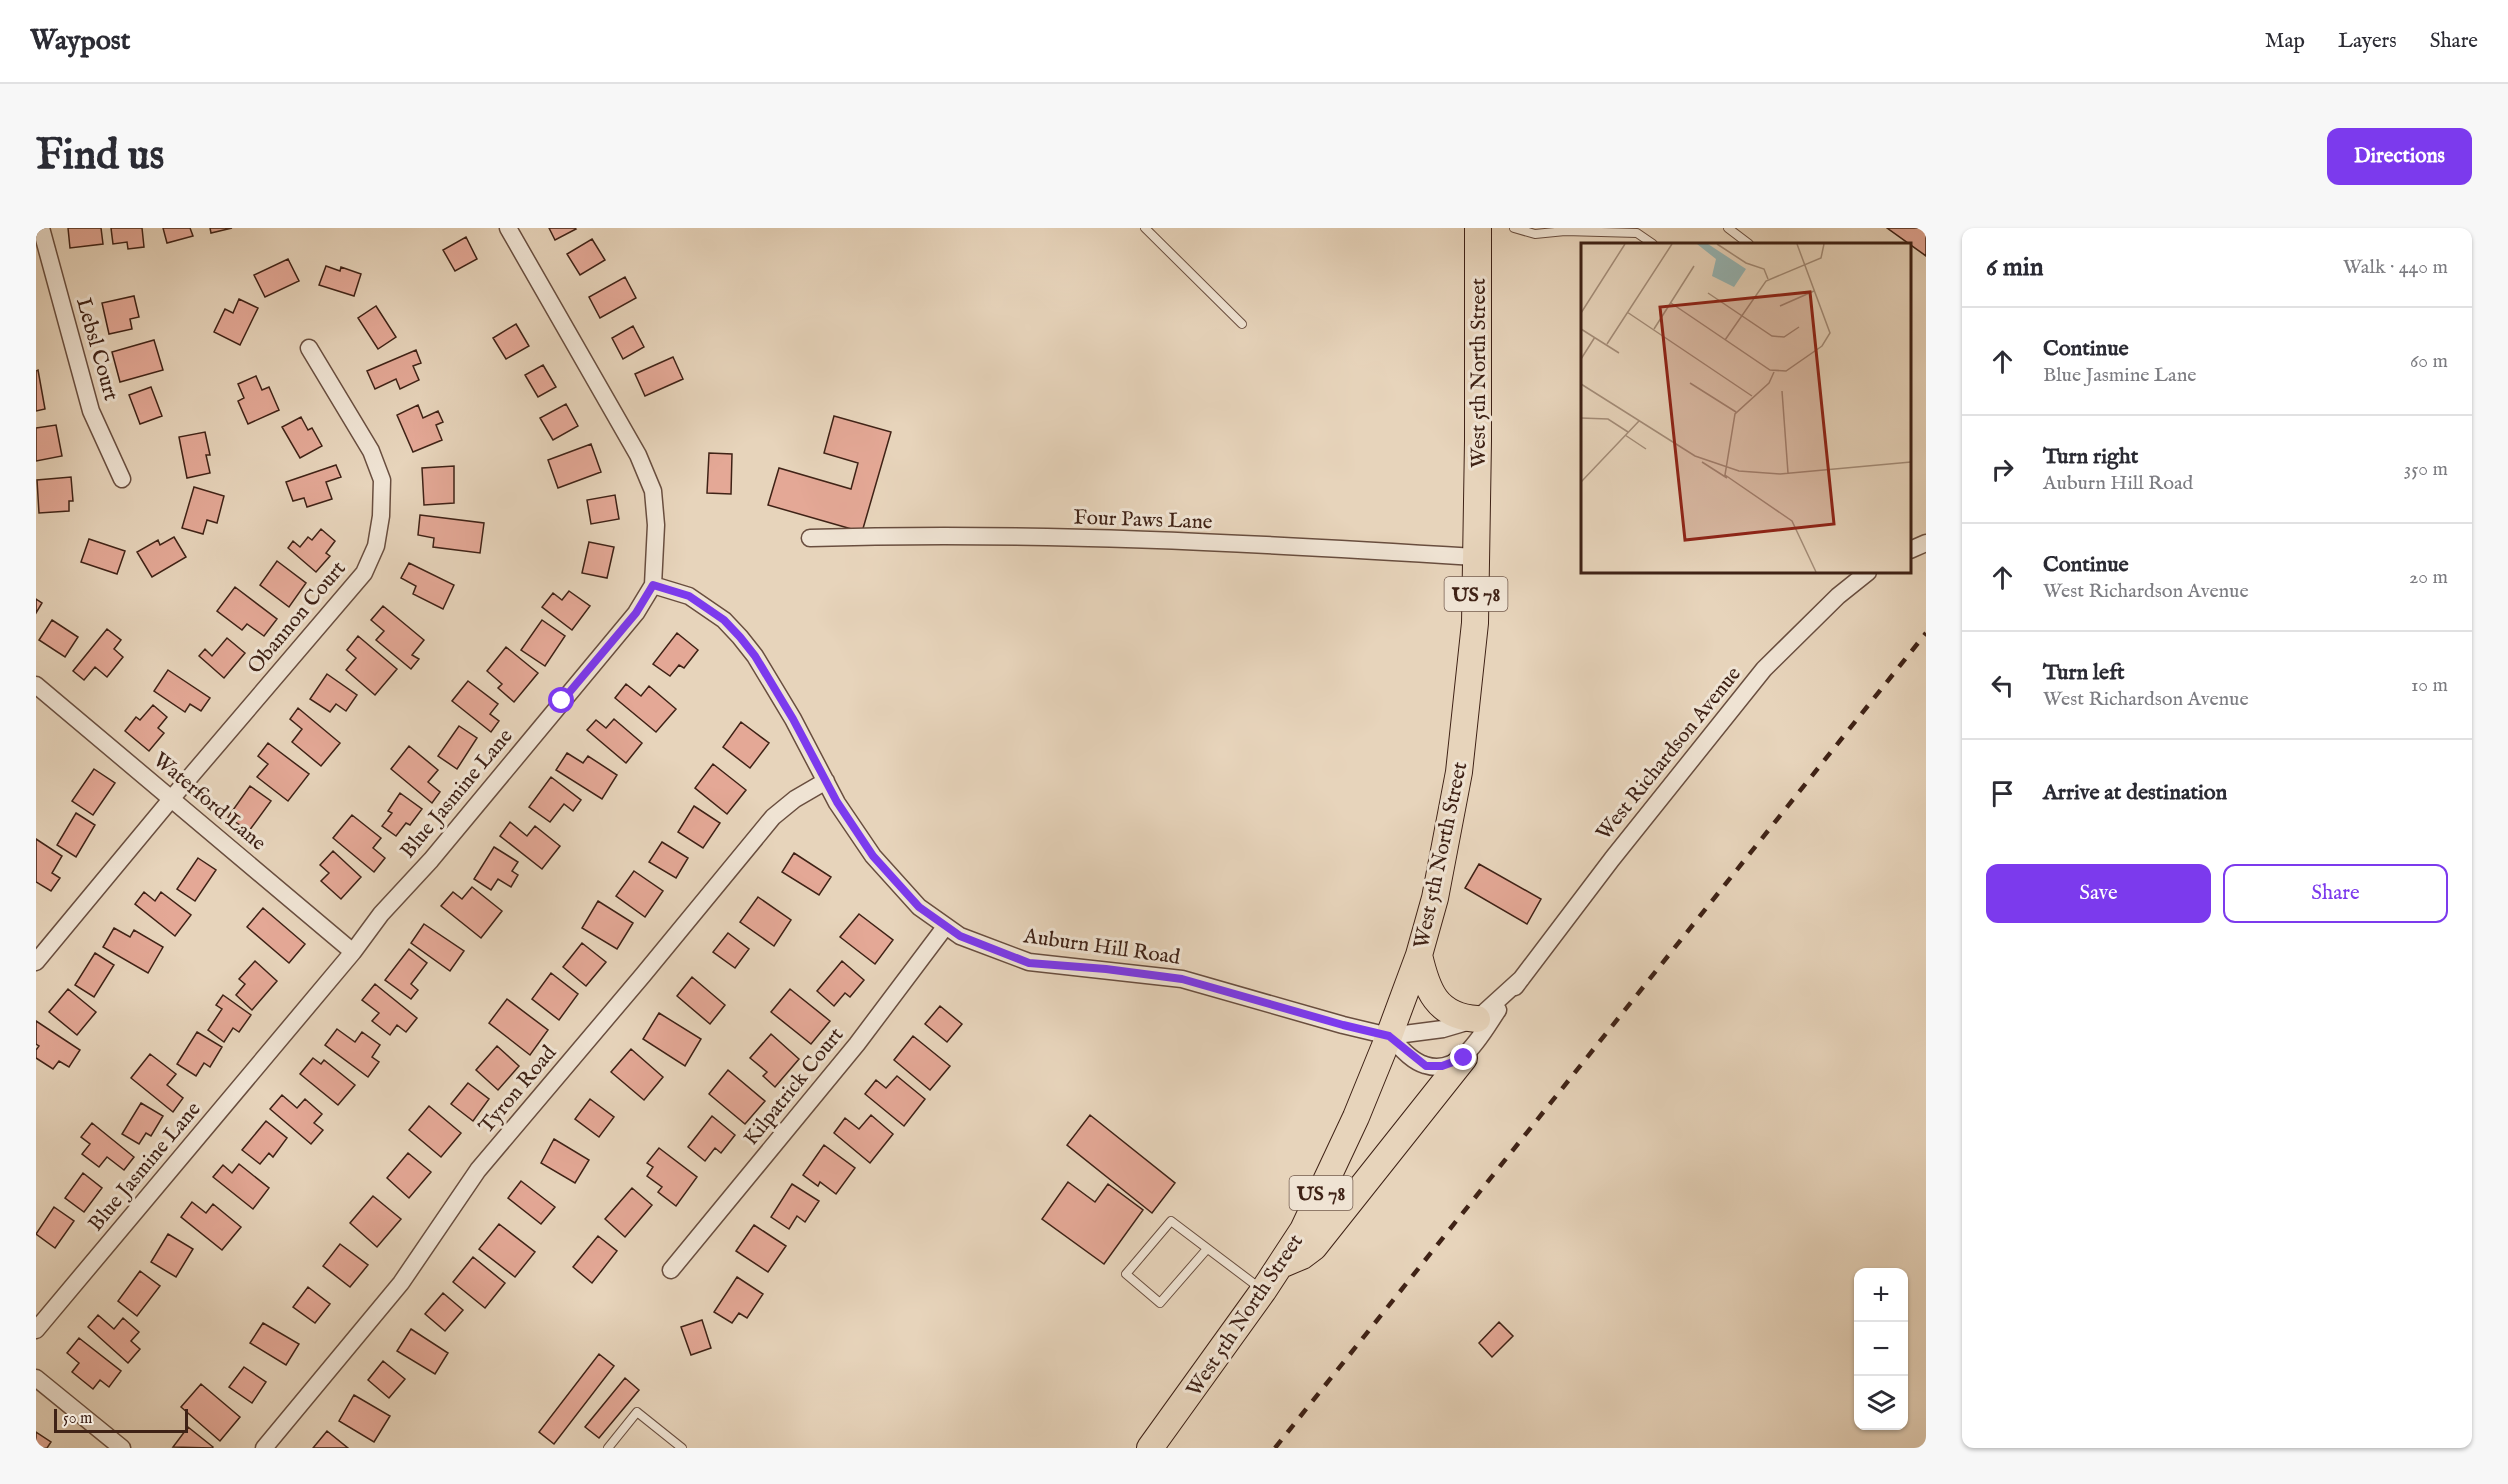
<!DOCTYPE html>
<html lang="en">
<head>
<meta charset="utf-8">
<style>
  :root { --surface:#fff; --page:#f7f7f7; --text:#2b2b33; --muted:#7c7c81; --line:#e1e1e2; --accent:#7c3aed }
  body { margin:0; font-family:"IM FELL English",serif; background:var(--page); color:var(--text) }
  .controls { position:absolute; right:18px; bottom:18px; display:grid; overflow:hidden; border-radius:12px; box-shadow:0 2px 4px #0004 }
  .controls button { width:54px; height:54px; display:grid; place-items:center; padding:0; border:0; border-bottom:2px solid var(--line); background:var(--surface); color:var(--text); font:30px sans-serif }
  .scale { position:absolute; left:18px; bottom:15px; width:134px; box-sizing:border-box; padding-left:6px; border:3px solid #3f2216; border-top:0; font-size:16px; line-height:21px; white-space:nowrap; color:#3f2216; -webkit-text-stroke:4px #efe3d3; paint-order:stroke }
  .stop { position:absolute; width:18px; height:18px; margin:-14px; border:4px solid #7c3aed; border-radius:50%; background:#fff }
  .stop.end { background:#7c3aed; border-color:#fff; box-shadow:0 2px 6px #0008 }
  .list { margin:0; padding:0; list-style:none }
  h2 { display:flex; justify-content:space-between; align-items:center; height:78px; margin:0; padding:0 24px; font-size:26px }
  h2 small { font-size:20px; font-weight:400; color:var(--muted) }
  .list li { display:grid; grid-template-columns:39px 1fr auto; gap:18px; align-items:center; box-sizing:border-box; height:108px; padding:0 24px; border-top:2px solid var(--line) }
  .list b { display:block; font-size:22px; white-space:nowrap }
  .list p { margin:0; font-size:20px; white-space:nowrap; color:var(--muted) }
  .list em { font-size:20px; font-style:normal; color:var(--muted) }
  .actions { display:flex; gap:12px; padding:18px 24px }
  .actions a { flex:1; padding:14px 0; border:2px solid var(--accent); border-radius:12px; text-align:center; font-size:21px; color:var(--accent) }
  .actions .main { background:var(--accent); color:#fff }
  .icon { flex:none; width:33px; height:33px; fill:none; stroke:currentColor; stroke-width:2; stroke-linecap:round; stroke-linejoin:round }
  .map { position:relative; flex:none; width:1890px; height:1220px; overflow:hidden; border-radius:12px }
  header { display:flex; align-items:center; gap:36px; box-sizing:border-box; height:84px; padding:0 30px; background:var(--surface); border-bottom:2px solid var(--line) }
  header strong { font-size:28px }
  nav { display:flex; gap:33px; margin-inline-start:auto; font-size:21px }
  .intro { display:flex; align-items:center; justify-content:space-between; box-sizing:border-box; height:144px; padding:0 36px }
  h1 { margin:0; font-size:42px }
  .button { padding:15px 27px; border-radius:12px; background:var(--accent); color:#fff; font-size:21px; font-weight:700 }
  main { display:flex; gap:36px; padding:0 36px }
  aside { flex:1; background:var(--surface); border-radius:12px; box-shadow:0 2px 4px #0004 }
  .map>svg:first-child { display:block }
</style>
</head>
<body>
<header>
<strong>Waypost</strong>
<nav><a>Map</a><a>Layers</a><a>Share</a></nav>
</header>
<div class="intro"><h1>Find us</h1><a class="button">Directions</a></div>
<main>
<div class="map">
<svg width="1890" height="1220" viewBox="0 0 1890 1220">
  <rect width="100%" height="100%" fill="#e7d4bb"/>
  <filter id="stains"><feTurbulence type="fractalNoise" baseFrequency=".00333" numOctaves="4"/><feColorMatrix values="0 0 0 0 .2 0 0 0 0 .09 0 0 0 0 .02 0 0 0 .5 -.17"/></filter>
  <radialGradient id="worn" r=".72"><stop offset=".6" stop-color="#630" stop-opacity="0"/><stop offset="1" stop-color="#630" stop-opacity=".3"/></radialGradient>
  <path fill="#e4a896" stroke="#3f2216" stroke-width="1.5" d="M32,0H65L67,16L34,20Z
    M75,0H106L108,19L92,21L91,14L77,16Z
    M127,0H154L157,8L131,15Z
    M174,0H196L175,5Z
    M513,0H539L540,1L519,12Z
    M1851,0H1890V28Z
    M430,9L441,31L419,43L407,22Z
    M556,11L569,32L544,47L531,26Z
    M252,31L263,53L229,69L218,47Z
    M290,38L304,43L305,39L325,46L318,68L283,57Z
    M589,49L600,70L564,90L553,69Z
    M98,68L103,89L94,91L96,101L73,106L66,75Z
    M203,71L222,80L204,117L178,104L189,81L197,85Z
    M340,78L360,109L342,121L322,90Z
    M480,96L493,118L470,131L457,110Z
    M597,98L608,119L587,131L576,110Z
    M118,112L127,142L84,154L76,124Z
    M380,122L385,135L377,138L383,152L364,161L360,151L339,161L331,143Z
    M637,129L647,151L609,168L599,146Z
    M507,137L520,159L502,169L489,147Z
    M2,142L9,181L0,183V143Z
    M220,148L226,162L233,159L243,182L212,196L202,173L208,170L202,156Z
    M115,159L126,188L104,196L93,167Z
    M530,176L542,198L517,212L504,190Z
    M382,177L387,190L402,183L407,194L400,197L406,212L377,224L361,187Z
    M798,188L855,204L826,304L732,277L743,240L815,261L822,235L788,225Z
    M265,189L272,202L276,200L286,218L264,230L246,199Z
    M20,197L26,228L0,233V200Z
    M169,204L174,227H170L174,245L151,250L143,209Z
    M555,216L565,244L522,260L512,232Z
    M673,225L696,226L695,266L671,265Z
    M300,237L305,249L290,254L296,271L271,279L268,270L257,273L250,254Z
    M418,238V275L388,277L386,240Z
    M35,249L37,273H33V283L3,285L1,252Z
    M158,259L188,268L181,295L171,292L167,306L146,300Z
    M579,267L583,291L555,296L551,272Z
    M384,287L448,295L444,325L397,319L398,310L382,307Z
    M285,301L299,313L290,325L294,328L280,344L252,320L257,313L264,319L272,309L276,312Z
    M138,309L150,329L116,349L101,324L122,312L124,317Z
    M53,311L89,323L81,346L45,334Z
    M553,314L578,319L571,350L546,345Z
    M241,333L270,355L253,379L224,357Z
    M373,335L418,357L407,381L377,366L380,358L365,350Z
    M199,359L241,391L228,408L211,396L206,402L181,383Z
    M533,363L554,378L536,402L506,379L517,365L526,372Z
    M0,371L6,375L0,385Z
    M347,378L388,412L376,427L383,431L375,441L340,412L348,403L335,392Z
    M16,392L42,409L29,429L3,412Z
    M506,392L529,408L509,438L485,422Z
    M71,401L85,412L78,421L87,429L71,449L59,439L48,452L37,443Z
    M641,405L662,422L648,440L643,437L634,448L617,436Z
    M322,408L361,441L339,467L310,442L320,430L311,422Z
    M191,410L209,425L188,450L163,428L169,421L176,428Z
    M470,419L502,445L478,474L462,460L466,456L451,443Z
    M132,442L174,470L165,483L154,476L149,484L118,463Z
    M291,446L321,467L310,483L300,476L294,484L274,471Z
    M432,453L462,476L454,486L463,493L455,504L416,473Z
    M590,456L605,468L613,458L640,481L620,504L579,470Z
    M117,477L131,489L122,500L128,505L113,523L89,503L100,489L104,492Z
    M262,480L304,515L285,538L256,514L266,501L254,491Z
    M578,491L606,515L590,535L551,502L560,492L570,500Z
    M705,494L733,515L714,540L687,519Z
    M423,498L441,510L421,541L402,528Z
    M232,515L273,546L252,573L221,549L232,536L222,528Z
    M373,518L402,542L392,554L404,564L396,575L355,541Z
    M531,525L547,535L552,528L581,547L566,571L520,542Z
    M677,536L710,562L691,586L659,560Z
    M58,541L79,555L57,587L36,573Z
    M515,549L545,572L537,583L528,576L514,594L493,579Z
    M214,558L235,573L213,603L192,589Z
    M364,565L386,581L374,597L370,595L360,608L346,598L356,585L352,583Z
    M658,578L684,595L667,620L642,604Z
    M40,585L59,597L40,629L21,617Z
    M316,587L345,610L337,620L349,630L338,644L297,610Z
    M474,594L491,608L499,598L524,618L506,641L464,608Z
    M0,611L26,628L16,645L24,650L15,663L0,654Z
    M626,614L652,630L640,650L613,634Z
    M458,619L482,634L476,643L482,647L475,659L462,651L455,662L438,651Z
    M297,623L325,649L305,671L285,653L293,645L284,637Z
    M758,625L795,649L783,667L746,644Z
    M162,630L180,642L159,673L141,661Z
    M1443,636L1505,671L1491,696L1429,660Z
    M598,643L627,663L609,689L580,668Z
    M436,659L466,683L445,710L405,678L417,664L426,671Z
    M108,664L119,673L125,664L155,687L139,708L99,676Z
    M722,669L755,692L738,718L704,694Z
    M562,673L597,695L581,721L546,700Z
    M227,680L269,716L253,735L211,699Z
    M823,686L857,712L839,736L804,709Z
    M388,696L428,723L414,743L375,715Z
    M78,700L94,709L98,702L127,719L112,745L67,719Z
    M692,705L713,721L699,740L677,724Z
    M546,715L570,734L550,758L527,739Z
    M373,721L391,735L375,756L382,762L375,771L349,752Z
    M59,725L78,737L58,769L39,757Z
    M219,733L241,753L216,782L200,767L209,756L203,751Z
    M806,733L828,752L814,769L809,765L798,778L781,763Z
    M515,745L542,766L523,792L496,771Z
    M656,749L689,777L674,796L641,768Z
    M339,756L381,790L370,804L361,797L354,807L336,793L343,785L326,772Z
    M32,761L60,784L41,807L13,784Z
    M754,761L794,793L775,816L735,784Z
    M187,767L215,787L203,804L197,800L188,814L172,802L186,781L180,777Z
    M471,771L512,802L494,827L453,795Z
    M904,778L926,796L911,814L889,796Z
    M623,785L665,811L649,838L607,811Z
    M0,793L44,822L33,839L23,833L17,841L0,830V822L3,818L0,816Z
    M301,801L319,814L326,804L344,817L336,829L343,834L332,849L289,817Z
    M161,804L186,819L174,839L168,835L160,848L141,836Z
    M735,806L763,831L739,859L727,848L731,844L714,830Z
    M877,808L914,838L894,862L858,832Z
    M461,818L483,838L462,862L440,842Z
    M595,821L627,849L608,872L575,844Z
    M114,826L140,846L131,857L147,870L137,884L95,850Z
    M277,830L285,836L288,832L319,857L302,877L264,846Z
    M692,842L729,873L709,896L673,866Z
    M861,848L889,871L868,898L829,866L840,852L850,860Z
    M432,855L453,871L437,893L415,876Z
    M246,867L261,880L269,871L286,886L278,895L287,902L275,916L234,881Z
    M554,871L578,889L563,909L539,891Z
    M105,875L127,888L115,908L110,905L103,916L86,906Z
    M393,878L425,905L405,929L373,902Z
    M835,887L857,906L834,935L798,905L809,890L823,901Z
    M1054,887L1139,955L1116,985L1031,917Z
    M676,888L699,907L685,925L679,920L669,933L652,919Z
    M230,893L251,910L237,929L233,925L224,936L206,922Z
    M56,895L98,929L88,942L71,929L63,939L46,926L54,916L45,909Z
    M518,911L553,932L539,955L505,935Z
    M788,917L819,940L800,966L784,954L782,958L767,947Z
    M623,920L661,949L640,978L622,964L626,959L611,948L617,939L611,935Z
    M372,925L395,944L373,970L351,950Z
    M203,936L233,960L217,981L177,949L187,937L196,945Z
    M47,945L66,960L48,984L29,970Z
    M485,953L519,979L505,996L472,970Z
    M1032,954L1059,974L1072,956L1107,982L1068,1036L1006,991Z
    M756,956L783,973L769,994L761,988L753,1001L735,989Z
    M596,960L616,977L589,1009L569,991Z
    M337,968L365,991L341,1019L314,995Z
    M156,974L170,985L177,976L205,999L186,1022L145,989Z
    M18,979L38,993L19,1020L0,1006Z
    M463,996L499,1024L479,1049L443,1021Z
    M718,997L750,1018L732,1044L700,1023Z
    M132,1006L157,1021L140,1049L115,1034Z
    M562,1008L581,1023L556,1055L537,1039Z
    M304,1016L332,1037L314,1059L287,1038Z
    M437,1029L469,1055L449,1080L417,1054Z
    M104,1043L124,1058L101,1088L82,1073Z
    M701,1049L727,1066L711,1090L703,1085L696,1095L678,1084Z
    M272,1059L294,1076L279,1095L257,1079Z
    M407,1065L427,1082L409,1103L389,1086Z
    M62,1087L78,1101L87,1090L103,1104L95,1113L104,1121L92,1135L52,1099Z
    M666,1092L675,1120L655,1127L645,1099Z
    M1463,1094L1477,1108L1456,1129L1443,1115Z
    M227,1095L263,1116L250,1137L214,1115Z
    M375,1101L412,1125L399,1146L361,1123Z
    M43,1110L85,1143L73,1159L64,1152L57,1161L36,1144L43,1135L31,1125Z
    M563,1126L578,1138L518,1216L503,1204Z
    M347,1133L369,1151L353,1170L332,1152Z
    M208,1139L230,1154L216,1175L193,1159Z
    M589,1150L603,1162L563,1210L549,1199Z
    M165,1156L204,1189L184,1213L145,1179Z
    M318,1167L354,1188L338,1214L303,1193Z
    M152,1199L177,1219L176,1220L137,1219Z
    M291,1203L312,1220H277Z
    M0,1204L15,1214L11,1220H0Z"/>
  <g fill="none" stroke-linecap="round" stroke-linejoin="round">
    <defs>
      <path id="lane" d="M1109,0L1206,96
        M1478,0L1499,6L1529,3L1601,5L1617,16
        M1692,0L1713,16
        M1171,1021L1124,1075L1090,1046L1135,993L1225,1061
        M572,1220L601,1184L646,1220"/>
      <path id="street" d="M5,0L55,183L86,251
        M774,310C995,303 1218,315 1439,329
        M1874,322L1890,315
        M617,357L653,368L688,392L704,409L719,428L757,491L801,575L837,628L883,679L924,708L993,734L1146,751L1307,797L1353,808L1407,801L1441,791L1485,751
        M0,457L317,724
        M0,734L136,570L328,345L340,318L345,288L346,252L335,223L273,120
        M1479,759L1576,631L1728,441L1802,368L1832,344
        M1353,808C1363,818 1375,833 1389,837C1425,849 1446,805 1462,782
        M635,1042L821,816L909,699
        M0,1102L317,724L345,686L395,632L600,385L617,357L620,297L617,263L602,227L472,0
        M0,1150L86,1220
        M228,1220L365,1055L442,942L607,747L737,589L759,571L790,553"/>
      <path id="primary" d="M1383,727C1391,762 1400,788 1441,791
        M1247,1036L1266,1028L1278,1019L1428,830
        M1114,1220L1227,1063L1267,1002L1320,889L1353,808L1383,727L1399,670L1423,544L1439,395L1442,213V0"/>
    </defs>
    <use href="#lane" stroke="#694e3f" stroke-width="10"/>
    <use href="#street" stroke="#694e3f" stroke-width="19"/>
    <use href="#primary" stroke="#3f2216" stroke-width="28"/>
    <use href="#lane" stroke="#efe3d3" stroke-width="8"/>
    <use href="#street" stroke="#efe3d3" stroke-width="16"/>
    <use href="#primary" stroke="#e7d4bb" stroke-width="26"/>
    <path stroke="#3f2216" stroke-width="4.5" stroke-dasharray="10 10" stroke-linecap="butt" d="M1239,1220L1890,405"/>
  </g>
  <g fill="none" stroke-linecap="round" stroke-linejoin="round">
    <path stroke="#7c3aed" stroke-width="8" d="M526,473L600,385L617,357L653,368L688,392L704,409L719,428L757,491L801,574L837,628L883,679L924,708L993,735L1070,741L1146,751L1307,797L1353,808L1390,838H1406L1428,830"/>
  </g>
  <g text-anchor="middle" stroke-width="6" stroke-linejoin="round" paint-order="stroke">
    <g fill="#efe3d3" stroke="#745c4f" stroke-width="1.5">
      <rect x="1408.5" y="349" width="63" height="34" rx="4.5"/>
      <rect x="1253.5" y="948" width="63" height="34" rx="4.5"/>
    </g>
    <g font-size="20" font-weight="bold" fill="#3f2216">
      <text x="1440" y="373">US 78</text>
      <text x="1285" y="972">US 78</text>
    </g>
    <g font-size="21" fill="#3f2216" stroke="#efe3d3">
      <text transform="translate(62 121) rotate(74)" y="7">Lebsl Court</text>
      <text transform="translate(1442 145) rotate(-90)" y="7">West 5th North Street</text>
      <text transform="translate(1107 291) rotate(2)" y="7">Four Paws Lane</text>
      <text transform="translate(260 389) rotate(-50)" y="7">Obannon Court</text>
      <text transform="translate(1632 525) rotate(-51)" y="7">West Richardson Avenue</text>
      <text transform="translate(420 565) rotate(-50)" y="7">Blue Jasmine Lane</text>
      <text transform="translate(174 573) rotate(40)" y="7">Waterford Lane</text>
      <text transform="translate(1404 627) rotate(-78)" y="7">West 5th North Street</text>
      <text transform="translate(1066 718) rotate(8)" y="7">Auburn Hill Road</text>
      <text transform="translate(757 858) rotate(-51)" y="7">Kilpatrick Court</text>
      <text transform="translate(481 861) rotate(-50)" y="7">Tyron Road</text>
      <text transform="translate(108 938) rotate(-50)" y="7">Blue Jasmine Lane</text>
      <text transform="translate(1208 1087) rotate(-56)" y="7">West 5th North Street</text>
    </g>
  </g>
  <g transform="translate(1545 15)">
    <rect width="330" height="330" fill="#e7d4bb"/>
    <path d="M116,1H127L165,26L153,44L131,33L135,16Z" fill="#97b7b6"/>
    <path fill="none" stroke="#a48d79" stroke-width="1.5" d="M136,1L165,20L183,26L187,36M127,50L191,93L203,94L218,84M90,60L189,127L205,128L241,103L249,90L216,1M199,63L233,48M46,69L171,153M0,70L44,1M0,86L38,110M73,86L113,23M144,97L185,38L240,15L243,1M26,101L91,1M0,116L14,94M193,129L188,140L154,171L144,232L211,278L235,329M109,140L155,169M0,141L114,213L158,228L199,231L330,219M201,148L207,230M0,175L27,176L47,189M44,192L65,206M121,219L146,235M0,239L58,178"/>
    <path fill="#8f2418" fill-opacity="0.15" stroke="#8f2418" stroke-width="3" d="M229,49L253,281L104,297L79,64Z"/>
    <rect width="330" height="330" fill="none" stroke="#3f2216" stroke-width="3"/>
  </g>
  <rect width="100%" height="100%" filter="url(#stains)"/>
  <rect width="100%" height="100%" fill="url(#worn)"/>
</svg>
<div class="controls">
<button>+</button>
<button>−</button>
<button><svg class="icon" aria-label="layers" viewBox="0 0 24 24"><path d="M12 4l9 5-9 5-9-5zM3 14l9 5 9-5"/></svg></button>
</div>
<div class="scale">50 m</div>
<div class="stop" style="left:526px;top:473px"></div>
<div class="stop end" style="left:1428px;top:830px"></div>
</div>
<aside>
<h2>6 min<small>Walk · 440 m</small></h2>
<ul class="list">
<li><svg class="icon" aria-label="ahead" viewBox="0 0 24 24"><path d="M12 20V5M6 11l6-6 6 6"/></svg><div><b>Continue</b><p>Blue Jasmine Lane</p></div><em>60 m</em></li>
<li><svg class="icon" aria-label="right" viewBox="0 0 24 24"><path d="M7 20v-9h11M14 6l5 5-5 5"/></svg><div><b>Turn right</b><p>Auburn Hill Road</p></div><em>350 m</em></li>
<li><svg class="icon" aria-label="ahead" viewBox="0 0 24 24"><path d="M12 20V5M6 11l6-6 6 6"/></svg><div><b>Continue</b><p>West Richardson Avenue</p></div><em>20 m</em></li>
<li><svg class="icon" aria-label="left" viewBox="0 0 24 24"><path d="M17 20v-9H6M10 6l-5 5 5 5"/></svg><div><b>Turn left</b><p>West Richardson Avenue</p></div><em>10 m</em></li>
<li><svg class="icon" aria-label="arrive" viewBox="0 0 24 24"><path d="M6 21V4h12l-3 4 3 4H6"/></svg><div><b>Arrive at destination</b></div></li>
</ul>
<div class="actions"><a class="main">Save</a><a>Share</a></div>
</aside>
</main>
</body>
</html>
